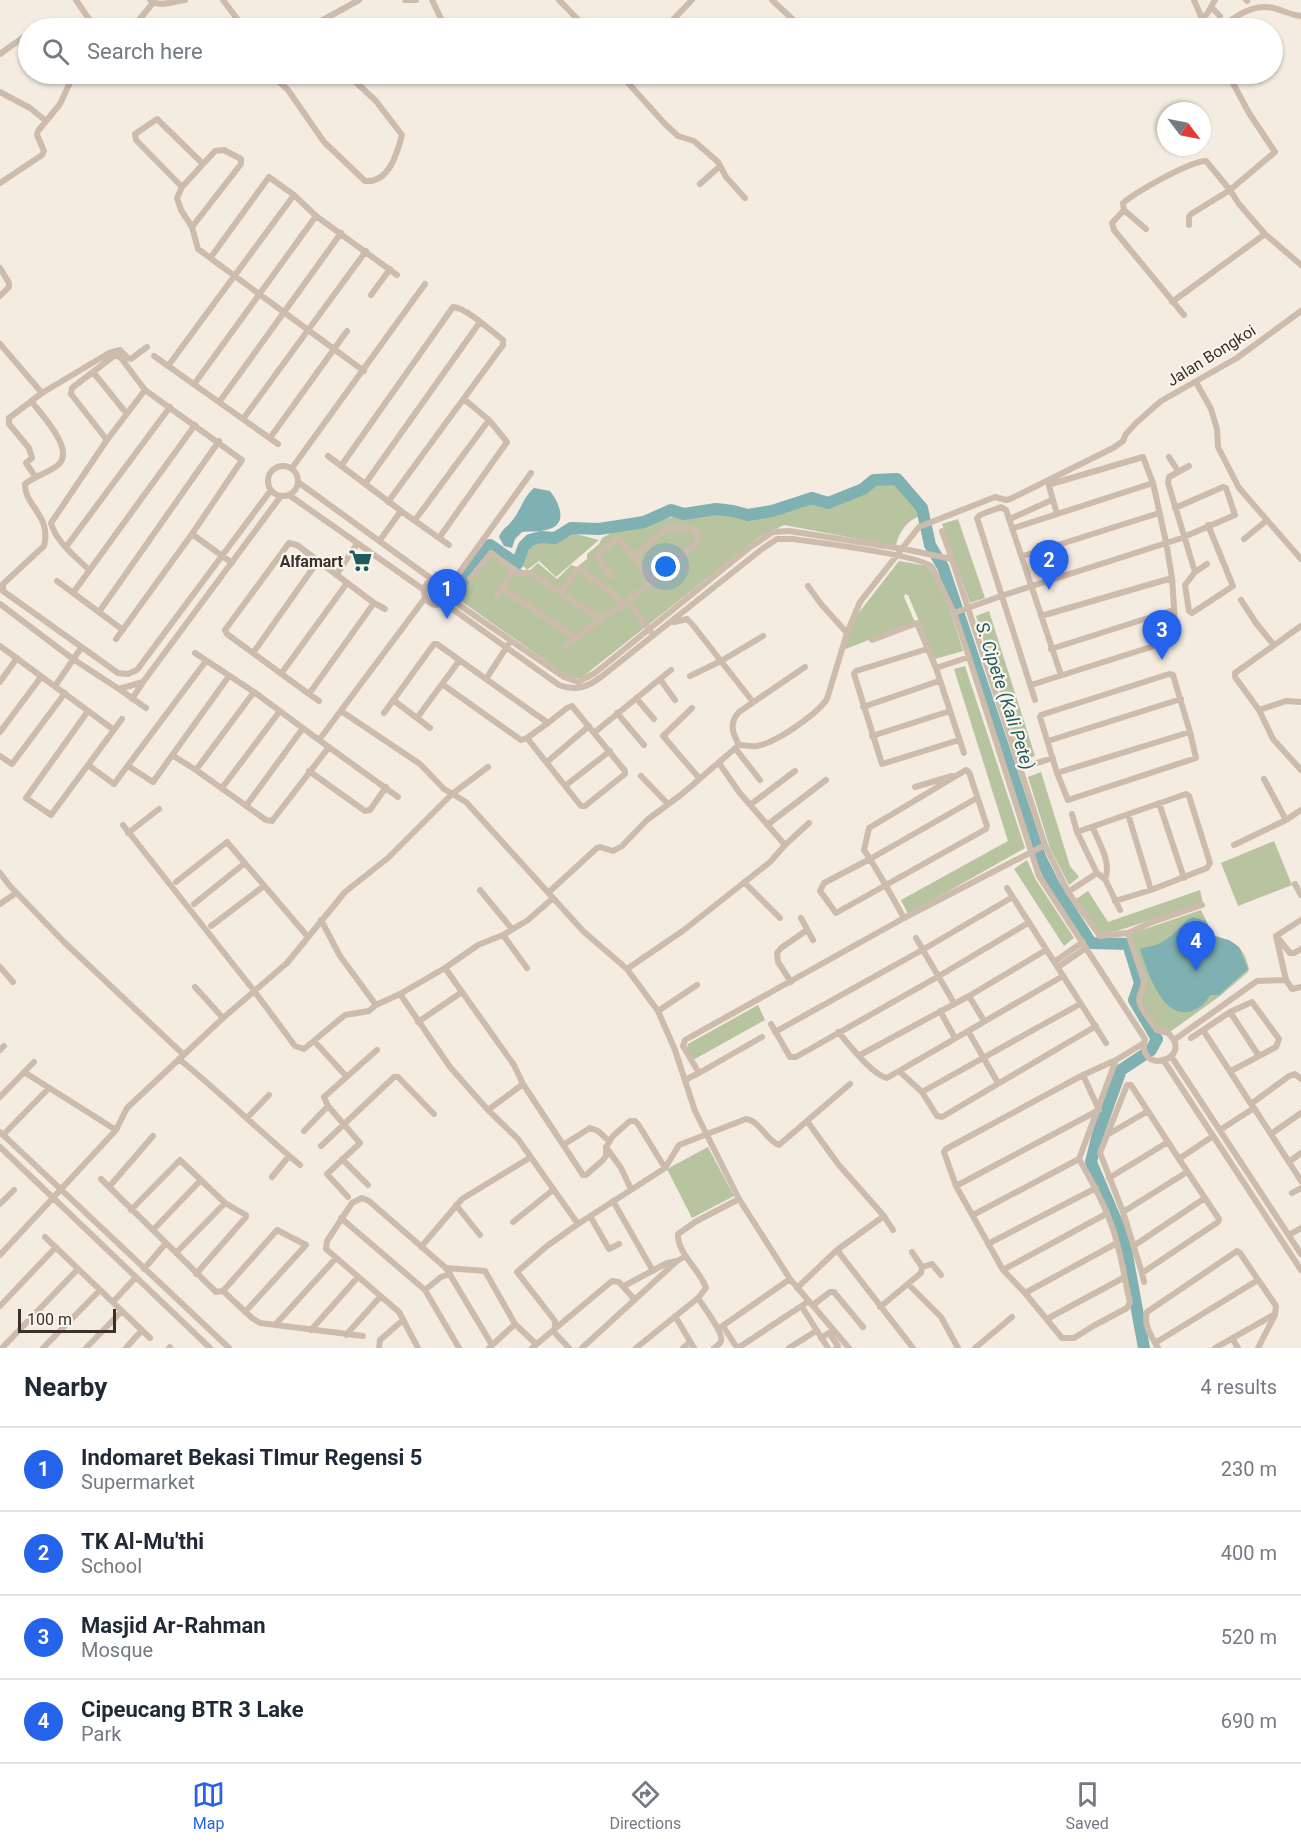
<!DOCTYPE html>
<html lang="en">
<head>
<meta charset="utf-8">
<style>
  :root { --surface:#fff; --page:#f6f6f7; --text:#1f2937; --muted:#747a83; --line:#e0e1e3; --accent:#2563eb }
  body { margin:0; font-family:Roboto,sans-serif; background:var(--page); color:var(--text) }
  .compass { position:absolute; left:1157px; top:102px; width:54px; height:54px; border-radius:50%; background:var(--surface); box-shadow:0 2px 4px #0004; rotate:122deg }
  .scale { position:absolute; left:18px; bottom:15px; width:98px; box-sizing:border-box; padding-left:6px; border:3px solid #3b302b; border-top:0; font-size:16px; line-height:21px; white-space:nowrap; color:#3b302b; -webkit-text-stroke:4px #fbf5ee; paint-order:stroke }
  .you { position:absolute; left:666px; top:567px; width:21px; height:21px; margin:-15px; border:4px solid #fff; border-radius:50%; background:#1a73e8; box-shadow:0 0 0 9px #1a73e833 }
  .badge { display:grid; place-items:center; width:39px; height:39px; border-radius:50%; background:var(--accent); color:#fff; font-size:20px; font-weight:700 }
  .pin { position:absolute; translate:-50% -50px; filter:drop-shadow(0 2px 3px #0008) }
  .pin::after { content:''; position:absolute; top:32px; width:21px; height:18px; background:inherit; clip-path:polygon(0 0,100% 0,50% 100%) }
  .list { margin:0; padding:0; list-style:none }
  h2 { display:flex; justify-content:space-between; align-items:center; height:78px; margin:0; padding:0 24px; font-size:26px }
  h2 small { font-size:20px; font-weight:400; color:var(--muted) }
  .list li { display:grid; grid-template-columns:39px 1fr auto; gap:18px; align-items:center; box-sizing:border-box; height:84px; padding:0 24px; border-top:2px solid var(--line) }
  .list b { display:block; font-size:22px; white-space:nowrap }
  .list p { margin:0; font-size:20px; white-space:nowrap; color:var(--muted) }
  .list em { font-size:20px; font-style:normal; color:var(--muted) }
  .icon { flex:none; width:33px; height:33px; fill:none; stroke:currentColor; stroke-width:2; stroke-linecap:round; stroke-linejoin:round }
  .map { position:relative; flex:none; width:1301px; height:1348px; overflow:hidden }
  .search { position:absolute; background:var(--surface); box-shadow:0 2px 4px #0004; left:18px; right:18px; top:18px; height:66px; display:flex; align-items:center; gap:15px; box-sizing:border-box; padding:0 21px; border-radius:33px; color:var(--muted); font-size:22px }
  .sheet { height:414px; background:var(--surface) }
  nav { display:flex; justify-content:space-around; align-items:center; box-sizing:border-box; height:84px; border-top:2px solid var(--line); background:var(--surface); font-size:16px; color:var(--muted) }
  nav a { display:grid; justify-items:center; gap:3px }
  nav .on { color:var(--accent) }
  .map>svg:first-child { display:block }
</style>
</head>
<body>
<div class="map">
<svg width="1301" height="1348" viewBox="0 0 1301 1348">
  <rect width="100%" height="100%" fill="#f4ebe1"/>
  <path fill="#b8c4a0" d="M896,481L920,509V516C907,520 898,534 896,546L784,525L758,538L581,678H570L458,599V592L491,550L527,573L538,563L557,579L571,565L577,567L587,559V554L599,544L602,538L613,532L673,517L727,512L748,517L780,512L810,501L828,505L866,492L875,483Z
    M958,519L985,598L970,603L942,524Z
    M572,533L599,540L556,577L539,561L527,570L522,565L530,548L535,543L559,542Z
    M899,561L928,566L948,604L963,651L935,659L908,595L905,594L904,597L915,622L843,650L857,615Z
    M989,611L1035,756L1021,761L976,616Z
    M965,666L1025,848L908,914L901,900L1008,841L954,669Z
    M1041,772L1070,866L1079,877L1069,885L1050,848L1028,777Z
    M1274,841L1292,885L1238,906L1221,863Z
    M1027,860L1036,880L1074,938L1064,946L1014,869Z
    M1200,890L1203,903L1117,931L1101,933L1076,899L1088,891L1108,922Z
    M1201,910L1213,935C1234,942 1244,945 1249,969L1248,972L1220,996L1170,1032L1162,1028L1158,1029L1141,1001L1147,980L1130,934Z
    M758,1005L765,1020L693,1060L687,1047L688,1044Z
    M708,1147L734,1196L692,1218L667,1169Z"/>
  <path fill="#7fb0b2" d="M534,488L550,491C560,504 569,525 546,530C539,532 530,531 522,532L515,539L512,548L504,546L499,537C502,529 506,528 511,522C521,511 523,497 534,488Z
    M1193,917L1206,921L1213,936L1229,940L1239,947L1248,969L1219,995H1210C1205,1004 1198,1010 1188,1012C1160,1016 1147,969 1140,949C1149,946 1158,946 1167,939C1177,933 1182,921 1193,917Z"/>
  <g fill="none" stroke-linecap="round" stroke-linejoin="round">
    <path stroke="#7fb0b2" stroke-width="12" d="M456,590L490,545L517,564L524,546L530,540L541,537L555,538L571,528L599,529L644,522L671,510L684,514L716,509L733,511L748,515L772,511L812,498L828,503L863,489L874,480L897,479L922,508L930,545L943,567L1040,857L1054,885L1091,943L1128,944L1140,983L1134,1000L1157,1039L1151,1050L1121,1070L1098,1134L1091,1162L1124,1239L1144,1348"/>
    <path stroke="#cdbbac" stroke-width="6" d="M76,0L95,28
      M150,0C159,8 174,1 185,0
      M223,0L244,28
      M405,0H416
      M432,0L445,27
      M559,0L586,28L604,26L610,28
      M772,0L802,28
      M1194,0L1206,28
      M1246,0L1247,1
      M1211,7L1220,16
      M1201,18L1207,14L1215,0
      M127,28L138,21L153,3
      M274,28L282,24L290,28
      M312,28L321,21L359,0
      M665,28L692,0
      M1220,28C1235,17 1253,3 1273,8C1282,10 1291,15 1301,16
      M0,54L28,34
      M271,74L288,90L324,142L365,181C389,183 397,154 402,135L376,101L347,74
      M620,74L665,124L678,136L694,141L718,162L726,177L745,198
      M1228,74L1249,113L1275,152L1230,190L1239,204L1265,234L1301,265
      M0,92L30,108L46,121
      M0,183L42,155L44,151L37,135L38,131L60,104L74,74
      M700,184L720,166
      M182,187L136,140L135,134L157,119L203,164
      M1124,210L1112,223L1114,230L1184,315
      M192,227L241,164V159L224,150L215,151L182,187L177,198L181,210L192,227L198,249L364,371
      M1146,229L1124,210L1123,203C1136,192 1190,161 1206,161L1230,190L1191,214L1189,217V225
      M211,257L269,177L294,195L316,216L397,275
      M0,268L9,283V287L0,296
      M371,295L390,269
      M1172,302L1265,234
      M0,344L42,393
      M154,356L278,444
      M168,366L294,195
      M93,372L127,414
      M1196,382L1211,409L1217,429L1218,447L1239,488L1301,559
      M195,383L316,216
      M31,401C41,414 76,450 58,465C48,473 35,476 25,484C24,506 52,515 44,546L3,584V591L118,673L128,674L137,670L271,490
      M220,401L341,233
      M243,419L366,251
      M270,438L347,331
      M107,440L71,394L72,388L115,355L121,358L145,390L242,460L192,534L116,639
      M328,456L401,511
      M1169,457L1178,471
      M268 481a15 15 0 1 1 30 0a15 15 0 1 1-30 0Z
      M341,466L453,307C467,308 491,331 503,340V345L388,502
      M1189,466L1169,477L1168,483L1195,572
      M292,468L425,284
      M35,476L26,463L32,458L29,448L9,424V418L42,393L109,353L120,350L128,358L131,359L147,347
      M298,482L433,580
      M365,484L480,322
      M289,495L424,590
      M1010,519L1052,500
      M415,520L489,420
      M1014,528L1153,483
      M942,531L952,559
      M192,534L232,563
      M439,538L507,442L489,420L464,399
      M1244,539L1266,521
      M380,540L401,511L449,545
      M66,547L170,407
      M1023,556L1159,513
      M634,557L652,580
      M1207,564L1195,572L1185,585L1189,611L1192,613L1233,586L1208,525
      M89,570C76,557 56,542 51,523L107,440L145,390
      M336,575L357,544
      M610,576L596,556L618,538L634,557L667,528C679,528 703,524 697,543L628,601
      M470,579L491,553L519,573H531L561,593
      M424 592a13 13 0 1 1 26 0a13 13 0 1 1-26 0Z
      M57,581L123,630
      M808,586L821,604L847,633
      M449,587L531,473
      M501,588L577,639
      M73,593L195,425
      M496,596L514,569
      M449,598L564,677L578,682L595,673L749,548L773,532L789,531L904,549L952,559L1045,845L1068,892L1100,936L1128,933L1150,923L1202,905
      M1241,600L1256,623L1273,644
      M444,603L559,685C576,691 586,688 601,677L762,549L777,539H792C815,542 921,555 932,567L954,613L969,657L1039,876L1145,1039C1136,1077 1196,1059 1168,1033L1157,1030C1153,1024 1139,1007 1139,1000C1139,994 1144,989 1144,981L1128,933
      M0,604L73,659L119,689L143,682L281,496
      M99,612L219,441
      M954,613L1001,596L1179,539L1235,515L1226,488L1223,487L1175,508
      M1041,616L1172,578
      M600,619L561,593L577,570L580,569L625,603
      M674,622L687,619L692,624L753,702
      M1301,626L1235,673V677L1259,710L1273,739L1301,770
      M872,640L917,623L936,668
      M0,646L114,730
      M566,647L600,619L628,601L651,632
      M927,649L856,671L854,674L882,764L959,740
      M1051,649L1173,610
      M195,653L254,692L319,740
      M253,653L318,561
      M281,674L347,583
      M1169,674L1173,675L1190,732L1196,758L1068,800L1057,773L1040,717L1041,715Z
      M690,676L721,661L763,636
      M660,679L675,700
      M0,682L17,658
      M442,684L521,740L527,738L548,723L486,679
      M1031,685L1173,640L1176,637L1172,578L1166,542L1153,483L1143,457L1051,484L1049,486L1057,514
      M55,686L81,648
      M119,689L146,708
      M254,692L196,770L266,820L272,821L329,747
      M309,694L227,634L225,630L289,543L297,545L374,603L385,609
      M636,698L654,719
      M132,699L143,682
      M393,700L417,718L459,661
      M1035,700L977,518L980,515L1001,507L1006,510L1061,675
      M319,701L309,694L374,603
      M863,707L939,681
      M692,708L663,736L699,778
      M1259,710L1286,701L1301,702
      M88,711L26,798L51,815L122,719
      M341,711L420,764L444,789L466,802L583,931L627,969L658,1011L675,1050L695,1111L739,1199L790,1279L849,1348
      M384,713L434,644H437L486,679L508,645
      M617,713L644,745
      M417,718L430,728
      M0,732L41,677
      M595,732L671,670
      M872,736L950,711
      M527,738L581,806H585L625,774V771L572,706L567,708L548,723
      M1048,741L1181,699
      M739,745C732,732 729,723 739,712L805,667
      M735,748L760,780
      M964,753L936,668L969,657
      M172,755L196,770
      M0,756L12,764L65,693
      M547,762L589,726
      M88,765L114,784L206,661
      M128,766L153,782L229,676
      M1020,768L1053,758
      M309,771L365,811L370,810L386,787
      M1057,773L1190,732
      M641,776L667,803
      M1264,779L1286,820
      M565,786L610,751
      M915,787L952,776
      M222,788L280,711
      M398,797L319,740L425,598
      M1159,803L1184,878
      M750,805L795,771
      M246,806L303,728
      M1072,814L1077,832L1097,873L1105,879L1120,910
      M1128,814L1151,890
      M123,825L255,992L295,1046L304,1049L345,1015L369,1011L376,1005L400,994L445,968L478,945L503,935L528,920L552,899
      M767,825L826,780
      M1093,828C1099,843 1112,863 1105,879
      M1077,832L1186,794L1189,796L1210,863L1207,868L1151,890L1115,901
      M128,833L159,809
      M785,845L809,823
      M1234,845L1286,820L1301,810
      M0,873L10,886L64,942L184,1055
      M176,882L227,842L308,937
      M744,882L780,918
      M1295,884L1301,895
      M1007,888L1106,1043
      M480,890L512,929
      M549,892L597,848L600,847L613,851L622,846L647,820L682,794L739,745C744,745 752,747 757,746C776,743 817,714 827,699L847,633L860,602L919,527L995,497L1006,500L1010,499L1113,448L1123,441L1126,434L1136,423L1161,401L1237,358L1301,311
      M1068,892L1097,873
      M0,904L13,895
      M194,904L245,863
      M801,918L813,940
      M904,918C891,895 879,872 864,850L869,828L966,770L969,772L987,826L986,829L836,913L820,891L824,883L870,859L977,798
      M321,920L340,956L376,1005
      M211,926L264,886
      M503,935L527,968
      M1276,936L1286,980L1292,989L1301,987
      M1276,936L1301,920
      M1277,937L1290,953H1294L1301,949
      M916,938L954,1003
      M1054,962L1083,942
      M0,967L13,982
      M1058,967L1086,948
      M445,968L514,1065L523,1084L488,1110
      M627,969L684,930L770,862L785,845L739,792L719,763
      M791,982L778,962L777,953L781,948L807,930
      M195,987L223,1018
      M400,994L450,1067L488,1110L518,1139L578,1224L665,1168L679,1145L746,1119C760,1121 766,1140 779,1145L850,1084
      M969,996L984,1021
      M658,1011L697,985
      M940,1011L955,1038
      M1230,1012L1259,1056
      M418,1022L462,992
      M771,1024L790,1057H796L939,976L1028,923
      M1203,1030L1251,1104
      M968,1031L998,1083
      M775,1032L924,949L1011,898
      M838,1032C850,1045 872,1075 887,1078L1063,976
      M1191,1038L1230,1012L1252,1002L1279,1039L1276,1047L1231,1071
      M1174,1040L1257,981L1286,980
      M315,1042L346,1076
      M0,1050L4,1046
      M860,1055L969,996L1046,950
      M1171,1056L1301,1254
      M179,1059C221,1093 259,1131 300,1165
      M1116,1060L1079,1159C1094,1185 1110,1214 1117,1243C1123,1263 1125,1283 1130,1302L1127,1308L1095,1325L1074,1338H1062L1025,1293L1003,1270L956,1186L944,1152L946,1149L1083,1075L1116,1060L1144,1043
      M1164,1061L1301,1270
      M899,1071L922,1092L937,1116L942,1117L1096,1026
      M24,1072L116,1130
      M699,1073L762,1037
      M685,1080L699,1073L683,1046L685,1040L904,918L1045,845
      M523,1084L583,1175H586L603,1160L606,1156V1147L613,1136L630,1121H635L638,1124L665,1168
      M922,1092L1080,1004
      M0,1097L34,1062
      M1254,1108L1289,1162L1301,1153
      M247,1118L269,1095
      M807,1121L838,1164L884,1216L893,1230
      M1220,1130L1254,1108L1251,1104L1289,1076L1295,1074L1301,1079
      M304,1131L328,1106
      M0,1132L229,1348
      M1271,1134L1301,1113
      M3,1135L49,1088
      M1107,1135L1148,1111
      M563,1145L590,1128L598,1131L609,1141
      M321,1146L394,1077H398L434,1114
      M0,1147L210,1348
      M606,1147L621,1168L631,1189
      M342,1159L368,1185
      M1289,1162L1301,1181
      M272,1177L289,1156
      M1109,1178L1168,1142
      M101,1179L216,1292L223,1291L277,1230L306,1245L245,1312
      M956,1186L1099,1110L1083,1075
      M109,1187L153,1136
      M1292,1193L1301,1188
      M348,1197L327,1174L360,1143L328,1106L324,1097L377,1050
      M613,1201L653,1271
      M0,1204L14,1190
      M456,1205L480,1235
      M131,1210L180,1160L225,1203L246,1215V1217L196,1274
      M1123,1212L1187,1172
      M973,1215L1079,1159
      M590,1216L609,1249L619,1244
      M341,1218L425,1290L459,1348
      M513,1222L553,1190
      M153,1230L200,1181
      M1289,1235L1301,1228
      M45,1237L150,1338
      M988,1244L1096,1188
      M1135,1245L1205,1198
      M421,1247L462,1199L531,1157
      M837,1250L913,1348
      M176,1253L225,1203
      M0,1255L116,1130L127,1108L223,1018L287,963L345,892L388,858L452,794L488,767
      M922,1267L932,1264L941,1275
      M446,1268L485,1271L515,1324L536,1344
      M144,1269L166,1243
      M1003,1270L1106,1214
      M1142,1273L1123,1212L1100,1153L1127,1085H1131L1179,1159L1213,1136
      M1144,1282L1142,1273L1218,1222L1219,1219L1179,1159
      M908,1284L941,1317L958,1348
      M624,1286L667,1263L677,1261
      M797,1288L837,1250L884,1216
      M425,1290L441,1277L450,1274
      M223,1291L252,1318L260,1323L363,1336
      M1025,1293L1117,1243
      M698,1298C703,1306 724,1333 721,1341C721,1343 716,1347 714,1348
      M113,1302L136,1277
      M813,1305L830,1292H834L863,1327
      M0,1306L56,1247
      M802,1307L828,1348
      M880,1307L921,1273L922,1267L912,1252
      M675,1316L694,1348
      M1047,1319L1123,1278
      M275,1325L336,1258
      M723,1326L737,1348
      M555,1329V1321L517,1272L547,1246L578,1224
      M718,1329L790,1279
      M311,1330L358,1277
      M553,1331L569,1348
      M346,1335L380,1297
      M821,1338L829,1333L838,1346L836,1348
      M1232,1338L1238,1348
      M1155,1343L1258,1280
      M2,1348L78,1269
      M43,1348L100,1290
      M86,1348L122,1311
      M126,1348L142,1330
      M169,1348L170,1347
      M379,1348L380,1340L403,1320
      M418,1348L399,1312L326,1249L327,1241L352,1203L362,1198L369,1201L446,1268L492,1345
      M489,1348L515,1324
      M532,1348L612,1281L619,1282L635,1300
      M582,1348L677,1261L686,1256
      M636,1348L698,1298L706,1288C700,1270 677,1253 678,1234L695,1222L739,1199
      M683,1348L690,1342
      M738,1348L809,1301
      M789,1348L816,1331
      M975,1348L1012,1317
      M1158,1348C1152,1337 1143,1325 1147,1312L1237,1251L1240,1253L1276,1306L1275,1314L1215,1348
      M1258,1348L1275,1315"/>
  </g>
  <defs>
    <symbol id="supermarket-bare" viewBox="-9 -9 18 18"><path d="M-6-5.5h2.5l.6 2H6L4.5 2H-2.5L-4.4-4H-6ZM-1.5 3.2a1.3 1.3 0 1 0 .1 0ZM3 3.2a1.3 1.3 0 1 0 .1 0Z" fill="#1f5a5e" stroke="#fbf5ee" stroke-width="2.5" paint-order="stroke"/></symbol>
  </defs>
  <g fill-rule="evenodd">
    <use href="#supermarket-bare" x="344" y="544" width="33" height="33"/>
  </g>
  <g text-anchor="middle" stroke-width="4.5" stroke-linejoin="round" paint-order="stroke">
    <g font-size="16" fill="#3b302b" stroke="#fbf5ee">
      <text transform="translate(1211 355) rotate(-32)" y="6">Jalan Bongkoi</text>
    </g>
    <g font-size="16" font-weight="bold" fill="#3b302b" stroke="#fbf5ee" text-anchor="end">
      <text x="343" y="567">Alfamart</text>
    </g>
    <g font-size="18" font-style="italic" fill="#1f5a5e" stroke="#fbf5ee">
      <text transform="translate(1005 696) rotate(72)" y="6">S. Cipete (Kali Pete)</text>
    </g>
  </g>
</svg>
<svg class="compass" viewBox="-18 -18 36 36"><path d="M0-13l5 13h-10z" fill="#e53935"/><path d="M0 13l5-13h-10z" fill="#747a83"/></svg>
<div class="scale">100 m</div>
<div class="you"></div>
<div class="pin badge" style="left:447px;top:619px">1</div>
<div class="pin badge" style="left:1049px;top:590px">2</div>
<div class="pin badge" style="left:1162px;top:660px">3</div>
<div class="pin badge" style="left:1196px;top:971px">4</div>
<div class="search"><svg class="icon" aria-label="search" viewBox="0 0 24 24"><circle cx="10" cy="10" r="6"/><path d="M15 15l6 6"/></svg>Search here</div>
</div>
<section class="sheet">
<h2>Nearby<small>4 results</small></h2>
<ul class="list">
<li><span class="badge">1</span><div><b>Indomaret Bekasi TImur Regensi 5</b><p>Supermarket</p></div><em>230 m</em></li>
<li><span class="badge">2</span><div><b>TK Al-Mu'thi</b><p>School</p></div><em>400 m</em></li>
<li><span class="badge">3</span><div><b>Masjid Ar-Rahman</b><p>Mosque</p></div><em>520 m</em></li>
<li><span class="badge">4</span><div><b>Cipeucang BTR 3 Lake</b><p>Park</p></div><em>690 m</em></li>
</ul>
</section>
<nav>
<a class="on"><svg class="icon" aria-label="map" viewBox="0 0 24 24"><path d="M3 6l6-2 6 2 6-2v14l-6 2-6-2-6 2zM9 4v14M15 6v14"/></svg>Map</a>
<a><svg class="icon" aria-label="directions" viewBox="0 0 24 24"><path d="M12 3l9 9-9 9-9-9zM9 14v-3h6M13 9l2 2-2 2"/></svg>Directions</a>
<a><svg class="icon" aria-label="saved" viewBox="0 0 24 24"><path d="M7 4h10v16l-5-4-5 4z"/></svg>Saved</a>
</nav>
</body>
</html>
